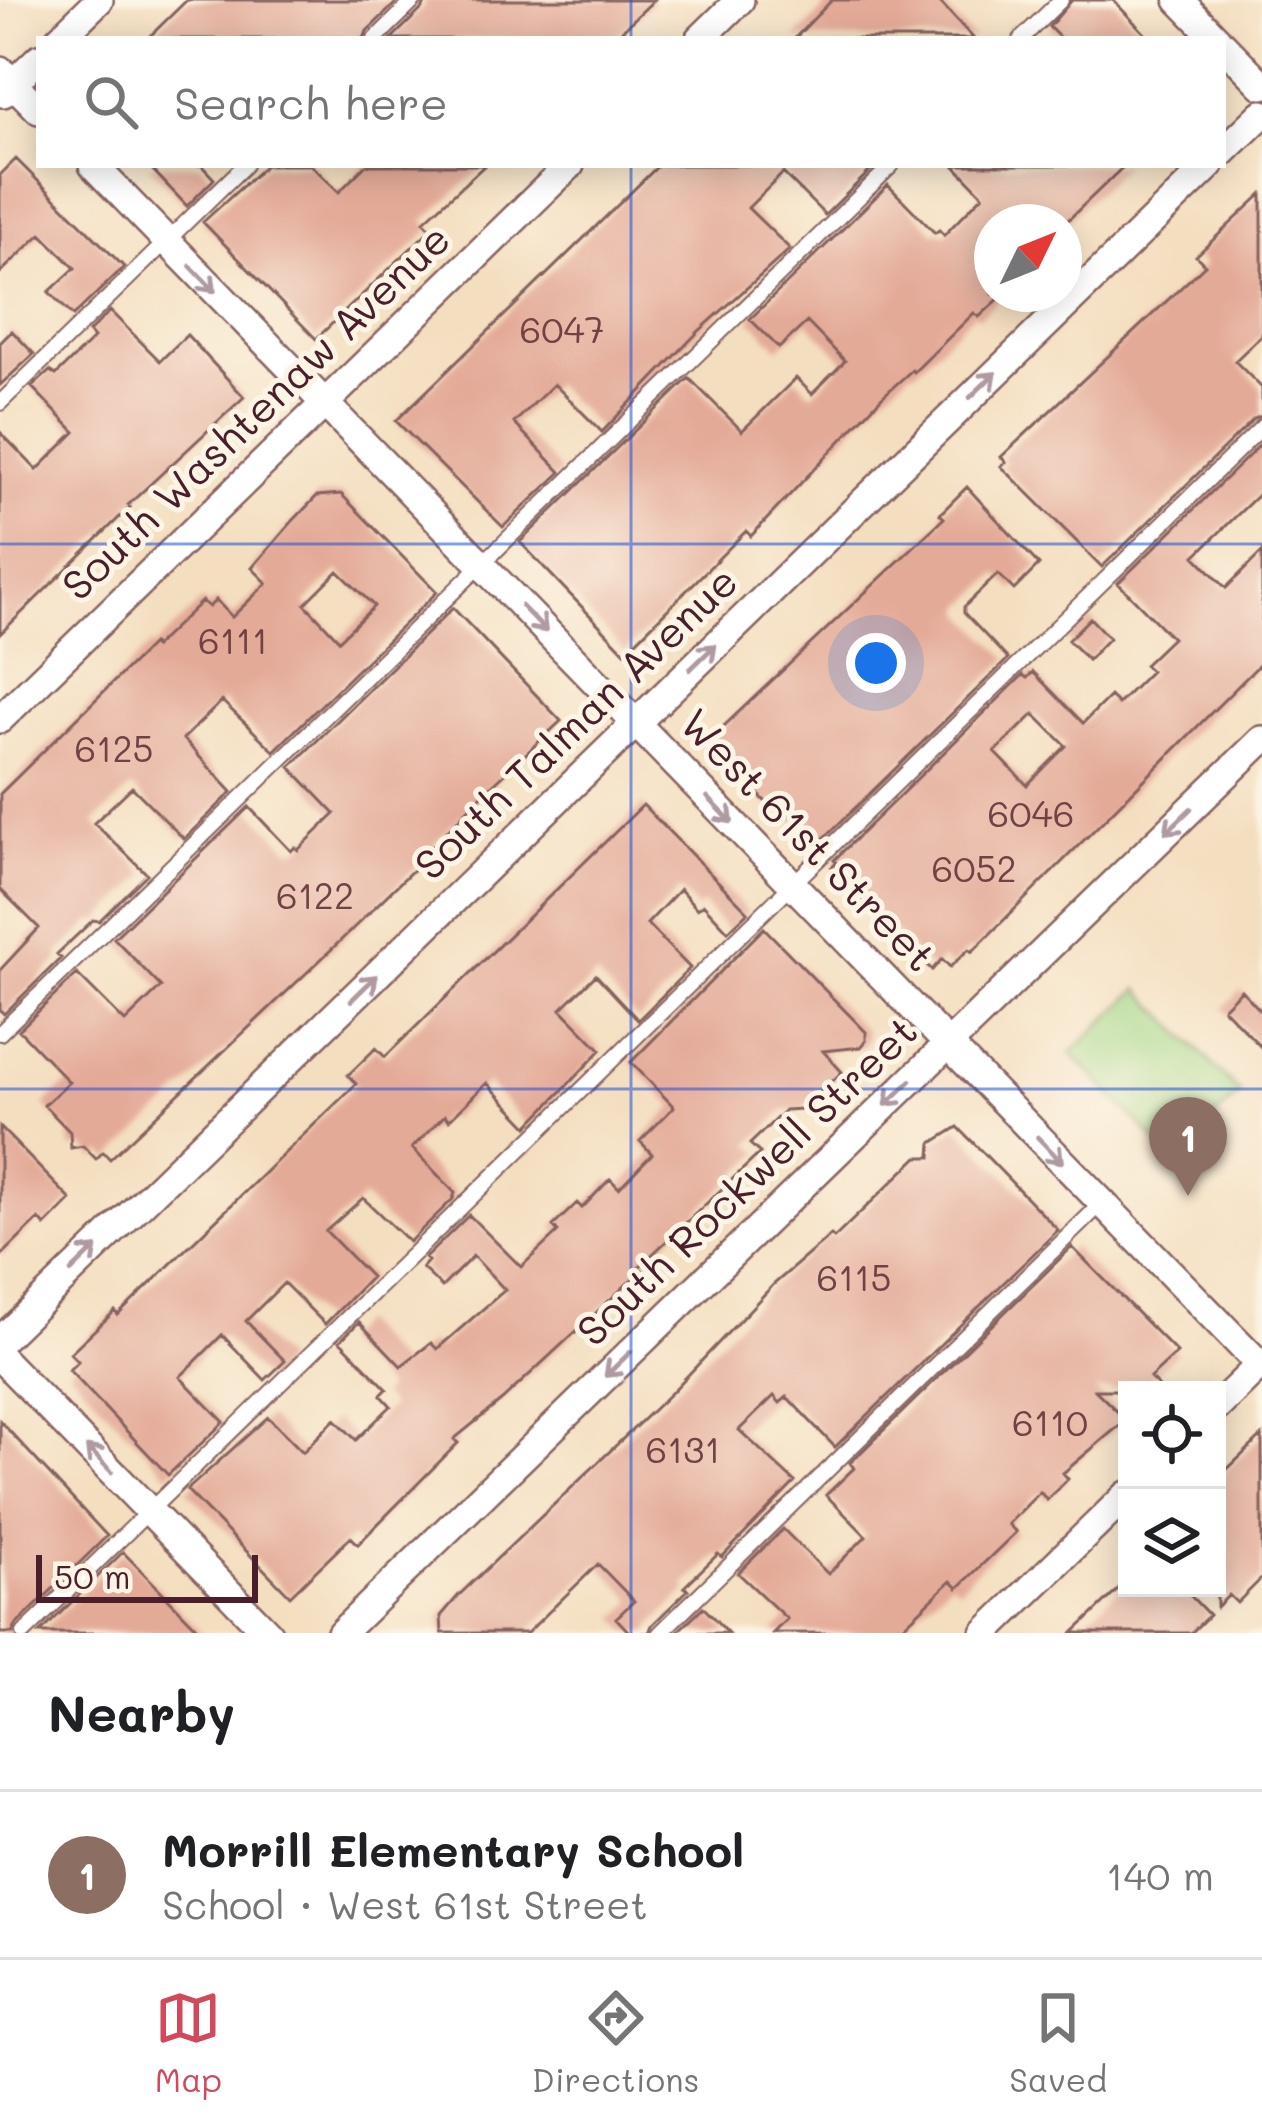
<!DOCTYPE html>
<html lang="en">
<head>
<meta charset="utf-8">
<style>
  :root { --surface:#fff; --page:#f6f6f6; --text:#202124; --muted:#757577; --line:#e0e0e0; --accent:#d1495b }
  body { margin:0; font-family:Mali,sans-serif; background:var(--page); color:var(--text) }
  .controls { position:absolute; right:36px; bottom:36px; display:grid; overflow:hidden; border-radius:0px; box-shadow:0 6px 30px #0003 }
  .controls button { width:108px; height:108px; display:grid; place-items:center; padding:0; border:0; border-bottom:3px solid var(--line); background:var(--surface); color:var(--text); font:60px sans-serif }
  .compass { position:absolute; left:974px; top:204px; width:108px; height:108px; border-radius:50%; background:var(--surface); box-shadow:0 6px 30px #0003; rotate:47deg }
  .scale { position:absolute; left:36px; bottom:30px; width:222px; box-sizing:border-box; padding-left:12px; border:6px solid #4a1f2b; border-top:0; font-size:33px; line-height:42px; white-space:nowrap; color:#4a1f2b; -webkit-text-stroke:9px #fcf5e5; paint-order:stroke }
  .you { position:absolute; left:876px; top:663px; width:42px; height:42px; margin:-30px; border:9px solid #fff; border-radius:50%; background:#1a73e8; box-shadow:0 0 0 18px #1a73e833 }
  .badge { display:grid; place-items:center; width:78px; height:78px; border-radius:50%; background:var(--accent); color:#fff; font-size:39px; font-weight:700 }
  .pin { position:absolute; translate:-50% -99px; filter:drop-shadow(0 3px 6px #0008) }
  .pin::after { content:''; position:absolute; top:63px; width:42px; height:36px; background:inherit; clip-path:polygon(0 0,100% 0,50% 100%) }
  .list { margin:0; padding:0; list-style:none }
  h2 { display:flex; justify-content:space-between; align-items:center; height:156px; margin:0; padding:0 48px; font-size:51px }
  h2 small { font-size:39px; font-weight:400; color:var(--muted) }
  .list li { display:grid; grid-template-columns:78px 1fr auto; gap:36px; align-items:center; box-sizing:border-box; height:168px; padding:0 48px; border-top:3px solid var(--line) }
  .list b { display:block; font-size:45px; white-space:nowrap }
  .list p { margin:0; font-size:39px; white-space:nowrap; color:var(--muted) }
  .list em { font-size:39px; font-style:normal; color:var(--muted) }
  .icon { flex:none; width:66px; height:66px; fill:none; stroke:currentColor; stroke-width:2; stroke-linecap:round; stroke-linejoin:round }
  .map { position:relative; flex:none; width:1262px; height:1633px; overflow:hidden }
  .search { position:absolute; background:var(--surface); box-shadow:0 6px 30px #0003; left:36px; right:36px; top:36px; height:132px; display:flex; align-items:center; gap:30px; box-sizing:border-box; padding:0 42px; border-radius:0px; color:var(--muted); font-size:45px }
  .sheet { height:324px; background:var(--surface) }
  nav { display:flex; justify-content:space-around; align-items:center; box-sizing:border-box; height:168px; border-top:3px solid var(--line); background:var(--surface); font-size:33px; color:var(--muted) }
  nav a { display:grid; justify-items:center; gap:6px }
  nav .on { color:var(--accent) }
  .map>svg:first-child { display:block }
</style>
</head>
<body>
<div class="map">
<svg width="1262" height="1633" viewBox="0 0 1262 1633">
  <rect width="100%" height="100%" fill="#fcf5e5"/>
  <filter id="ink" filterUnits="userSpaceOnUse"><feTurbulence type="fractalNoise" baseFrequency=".00833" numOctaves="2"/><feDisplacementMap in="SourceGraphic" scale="24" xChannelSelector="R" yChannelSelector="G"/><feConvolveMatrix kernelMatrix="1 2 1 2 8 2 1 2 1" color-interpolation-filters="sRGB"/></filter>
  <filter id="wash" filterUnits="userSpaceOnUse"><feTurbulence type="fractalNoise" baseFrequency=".004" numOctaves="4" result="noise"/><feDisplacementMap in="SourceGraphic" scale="48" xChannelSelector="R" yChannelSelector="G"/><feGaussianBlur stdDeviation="2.7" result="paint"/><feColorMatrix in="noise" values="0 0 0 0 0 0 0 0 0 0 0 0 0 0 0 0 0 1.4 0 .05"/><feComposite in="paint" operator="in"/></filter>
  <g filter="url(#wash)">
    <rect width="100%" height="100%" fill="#f4dec0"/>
    <path fill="#a2d585" stroke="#767a58" stroke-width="3" d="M1139,989L1240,1093L1172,1158L1071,1053Z"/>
    <g id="blocks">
      <path fill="#e4aa98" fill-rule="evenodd" d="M187,0H399L367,31L364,39H147Z
        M426,0H654L613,39H391L423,8Z
        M832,0H938L974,39H794Z
        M1072,0H1113L1150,39H1061L1049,27Z
        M16,159L124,267L73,316L49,292L75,268L41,234L0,273V175Z
        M148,165H201L214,179L187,206Z
        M266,165H311L339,192L366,165H485L424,221L431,229L316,339L203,222Z
        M659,165H869L872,169L825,215L783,173L748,208L790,249L698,332L602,432L554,384L514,423L561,472L503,527L396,421Z
        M954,165H1125L1066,222H992V294L1003,295L979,317L974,313L914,372L912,370L881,398L751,536L746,531L625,652L520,542L689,378L742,431L796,378L812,394L845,361L807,322L779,348L750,319L888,185L935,233L939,230L944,235L983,195Z
        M1262,194V335L1235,361L1262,388V416L1254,419L1102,567L1001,466L1006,462L1001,457L1205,265L1196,256Z
        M110,311L160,361L187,335L244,397L128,505L130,507L0,634V432L37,470L75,432L32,387L50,371L56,375L94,338L89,332Z
        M12,331L34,354L0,385V343Z
        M1262,443V491L1195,556L1226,588L1262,552V662L972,952L969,949L950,967L942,959L932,970L832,867L837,863L834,860L1023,675L1027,678L1033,672L1083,723L1110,696L1118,704L1151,671L1144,665L1172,638L1118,583ZM1034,714L1066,746L1027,785L995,752Z
        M967,487L1039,565L1014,590L998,574L964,607V613L1008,659L818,844L775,799L769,805L707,742L944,518L940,514Z
        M341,494L437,592L274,751L222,701L183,739L232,792L184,839L132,787L94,823L147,874L99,921L93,920L57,954L61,958L4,1014L0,1010V970L39,928L0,889V794L152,644L154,647L202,601L209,607L216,600L232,617L267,583L252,568L291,523L317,496ZM338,571L374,606L339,640L305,604Z
        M453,608L561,721L486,791L438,840L420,863L335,946L110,1159L103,1152L96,1159L83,1146L71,1148L70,1132L44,1105L69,1082L19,1030L77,974L125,1022L161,987L114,938L249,807L291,851L295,847L298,850L335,814L290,767Z
        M1090,618L1109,638L1088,660L1068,640Z
        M643,805L748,912L728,931L703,904L697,909L680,889L647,924L690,968L638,1020L596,975L561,1009L601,1050L528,1126L487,1083L449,1120L445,1115L412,1148L455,1193L453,1199L409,1242L363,1198L326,1231L371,1277L325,1324L284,1283L246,1321L285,1361L265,1380L222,1335L180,1377L224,1422L168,1475L69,1370L78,1361L70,1353L115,1311L118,1315L356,1084L348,1075L376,1048L385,1057Z
        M764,928L866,1032V1041L861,1047L823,1051L842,1072L802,1109L785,1110L750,1144L760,1153L639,1267L642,1270L502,1400L454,1439L458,1443L358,1544L351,1537L290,1596L187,1490L268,1417L303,1452L335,1419L356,1440L391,1406L381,1395L387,1389L340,1341L359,1322L401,1366L431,1343L437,1349L505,1290L473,1256L442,1287L422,1268L428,1261L425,1258L469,1215L521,1267L558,1232L553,1226L577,1203L582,1208L610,1179L619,1188L652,1154L640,1141L674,1107L631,1062Z
        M1241,990L1262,1012V1048L1223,1008Z
        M0,1127L71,1200L45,1226L39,1219L0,1257Z
        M958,1127L1058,1230L835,1447L787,1397L780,1403L774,1396L739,1430L795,1482L722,1557L718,1554L684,1587L688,1590L652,1625L649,1633H630L616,1618L634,1601L598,1564L527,1633H442L441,1616L458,1596L673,1391L774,1284L831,1235L834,1238L918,1157H931L932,1143Z
        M1072,1247L1177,1353L1150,1378L1162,1390H1095L1126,1420L1063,1473L1068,1479L1047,1500L1040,1492L1008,1524L1016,1532L958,1588L951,1581L896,1633H773L787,1619L738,1573L783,1529L828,1574L866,1536L826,1495L854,1468L850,1463Z
        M0,1421L107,1536L16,1625L13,1633H0Z
        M1262,1436V1578L1237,1603L1229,1595L1217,1607V1479Z
        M123,1552L202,1633H40Z
        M1120,1588H1183L1209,1615L1191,1633H1073Z
        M703,1607L728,1633H676Z"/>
    </g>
  </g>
  <g filter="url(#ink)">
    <use href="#blocks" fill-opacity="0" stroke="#86625f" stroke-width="3"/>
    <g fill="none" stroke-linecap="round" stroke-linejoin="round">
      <defs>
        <path id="lane" d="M375,39L415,0
          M1021,39L1061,0
          M0,403L245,165
          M0,1033L892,165
          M24,1633L1262,427
          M660,1633L1102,1203"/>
        <path id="street" d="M1179,0L1217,39
          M59,39L99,0
          M700,39L740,0
          M1223,45L1262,85
          M0,70L39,110
          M3,93L39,58
          M1223,152L1262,114
          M93,165L1262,1367
          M0,719L570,165
          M0,1341L1210,165
          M0,1357L268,1633
          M1217,1407L1262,1363
          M341,1633L1262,740
          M985,1633L1127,1495"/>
      </defs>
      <use href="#lane" stroke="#86625f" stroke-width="18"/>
      <use href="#street" stroke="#86625f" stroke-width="32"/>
      <use href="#lane" stroke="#fff" stroke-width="14"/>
      <use href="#street" stroke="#fff" stroke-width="27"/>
    </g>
    <defs><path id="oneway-shaft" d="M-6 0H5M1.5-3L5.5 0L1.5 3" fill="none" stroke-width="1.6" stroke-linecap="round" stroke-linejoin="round" transform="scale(3)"/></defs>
    <g stroke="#ae9aa0">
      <use href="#oneway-shaft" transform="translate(203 279) rotate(46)"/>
      <use href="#oneway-shaft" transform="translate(983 385) rotate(-44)"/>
      <use href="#oneway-shaft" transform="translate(534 619) rotate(46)"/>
      <use href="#oneway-shaft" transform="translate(703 657) rotate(-44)"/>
      <use href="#oneway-shaft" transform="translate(720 810) rotate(46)"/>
      <use href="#oneway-shaft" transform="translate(1178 821) rotate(136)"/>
      <use href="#oneway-shaft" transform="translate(364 988) rotate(-44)"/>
      <use href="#oneway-shaft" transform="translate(898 1093) rotate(136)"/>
      <use href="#oneway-shaft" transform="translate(1050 1150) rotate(46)"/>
      <use href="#oneway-shaft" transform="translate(84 1259) rotate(-44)"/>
      <use href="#oneway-shaft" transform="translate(618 1364) rotate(136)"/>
      <use href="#oneway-shaft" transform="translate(99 1459) rotate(-134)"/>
    </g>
  </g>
  <path fill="none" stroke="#1d4ed8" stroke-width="3" stroke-opacity="0.55" d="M631,0V39M631,165V1633M0,544H1262M0,1089H1262"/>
  <g text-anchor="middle" stroke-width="10" stroke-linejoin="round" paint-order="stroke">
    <g font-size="36" fill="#704246">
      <text x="562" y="343">6047</text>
      <text x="233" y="654">6111</text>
      <text x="114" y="762">6125</text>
      <text x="1031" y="827">6046</text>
      <text x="974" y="882">6052</text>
      <text x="315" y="909">6122</text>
      <text x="854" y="1291">6115</text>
      <text x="1050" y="1436">6110</text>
      <text x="683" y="1463">6131</text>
    </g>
    <g font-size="42" fill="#4a1f2b" stroke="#fcf5e5">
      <text transform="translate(256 412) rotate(-44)" y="15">South Washtenaw Avenue</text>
      <text transform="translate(576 723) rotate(-44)" y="15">South Talman Avenue</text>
      <text transform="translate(808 840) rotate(46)" y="15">West 61st Street</text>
      <text transform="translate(747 1181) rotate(-44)" y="15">South Rockwell Street</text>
    </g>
  </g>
</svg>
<div class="controls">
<button><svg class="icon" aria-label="locate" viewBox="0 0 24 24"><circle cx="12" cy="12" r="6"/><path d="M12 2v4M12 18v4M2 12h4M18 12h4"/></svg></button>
<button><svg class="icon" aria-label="layers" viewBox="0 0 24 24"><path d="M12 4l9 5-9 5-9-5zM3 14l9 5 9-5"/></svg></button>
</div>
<svg class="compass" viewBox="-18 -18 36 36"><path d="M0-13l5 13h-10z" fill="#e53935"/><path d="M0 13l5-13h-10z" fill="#757577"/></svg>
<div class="scale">50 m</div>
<div class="you"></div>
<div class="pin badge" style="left:1188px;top:1196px;background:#8d6e63">1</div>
<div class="search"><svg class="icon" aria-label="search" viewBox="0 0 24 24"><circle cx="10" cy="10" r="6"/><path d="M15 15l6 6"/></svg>Search here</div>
</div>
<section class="sheet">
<h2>Nearby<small></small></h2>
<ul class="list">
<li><span class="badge" style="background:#8d6e63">1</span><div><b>Morrill Elementary School</b><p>School · West 61st Street</p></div><em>140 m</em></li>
</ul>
</section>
<nav>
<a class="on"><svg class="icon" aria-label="map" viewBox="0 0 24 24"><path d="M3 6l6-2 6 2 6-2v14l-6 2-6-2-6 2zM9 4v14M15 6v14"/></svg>Map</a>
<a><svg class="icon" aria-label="directions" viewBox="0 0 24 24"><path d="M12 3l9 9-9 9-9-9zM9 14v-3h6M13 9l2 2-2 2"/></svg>Directions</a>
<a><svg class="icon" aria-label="saved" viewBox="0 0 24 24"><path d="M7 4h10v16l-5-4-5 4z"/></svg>Saved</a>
</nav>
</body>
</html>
